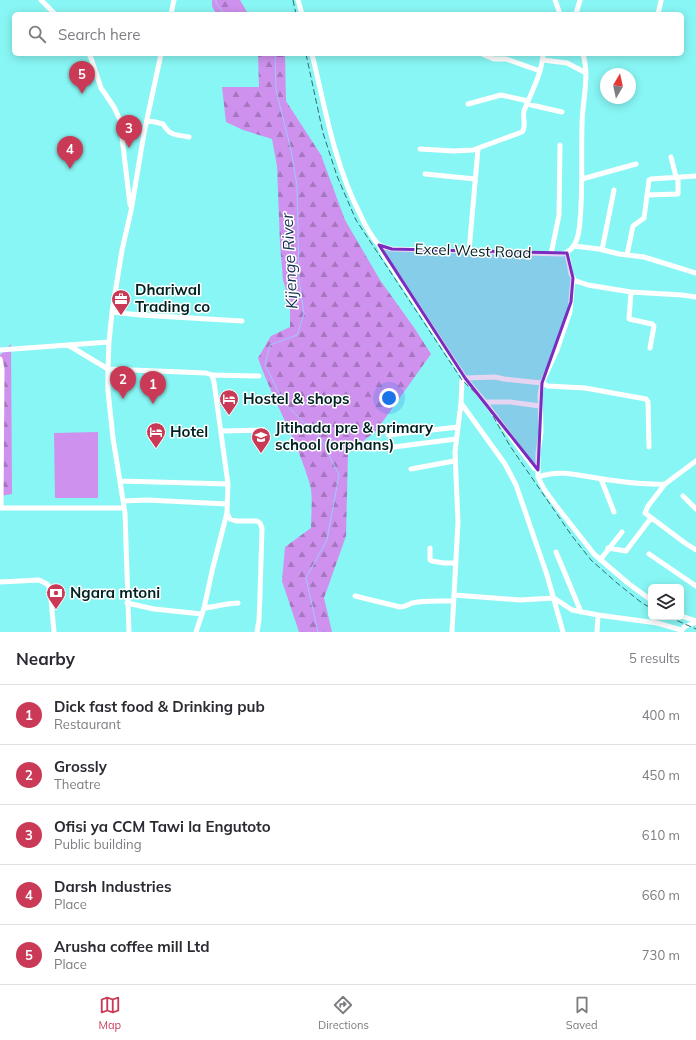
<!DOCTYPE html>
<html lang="en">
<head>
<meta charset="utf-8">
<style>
  :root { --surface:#fff; --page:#f2f2f3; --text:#2b2b33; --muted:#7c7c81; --line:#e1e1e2; --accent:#ca3a56 }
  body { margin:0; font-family:Mulish,sans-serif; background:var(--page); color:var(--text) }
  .controls { position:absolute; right:12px; bottom:12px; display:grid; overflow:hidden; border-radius:6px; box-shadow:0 2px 10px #0003 }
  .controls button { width:36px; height:36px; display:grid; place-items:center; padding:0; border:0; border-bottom:1px solid var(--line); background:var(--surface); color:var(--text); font:20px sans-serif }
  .compass { position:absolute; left:600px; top:68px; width:36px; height:36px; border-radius:50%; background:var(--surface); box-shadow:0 2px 10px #0003; rotate:9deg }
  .you { position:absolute; left:389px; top:398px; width:14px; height:14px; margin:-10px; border:3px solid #fff; border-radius:50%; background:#1a73e8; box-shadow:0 0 0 6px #1a73e833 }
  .badge { display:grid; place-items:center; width:26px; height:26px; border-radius:50%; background:var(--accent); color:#fff; font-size:13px; font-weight:700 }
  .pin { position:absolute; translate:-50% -33px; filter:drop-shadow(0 1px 2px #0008) }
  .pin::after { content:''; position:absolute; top:21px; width:14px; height:12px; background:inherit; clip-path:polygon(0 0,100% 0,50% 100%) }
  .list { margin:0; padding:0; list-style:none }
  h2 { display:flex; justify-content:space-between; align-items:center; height:52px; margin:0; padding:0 16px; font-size:17px }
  h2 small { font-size:13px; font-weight:400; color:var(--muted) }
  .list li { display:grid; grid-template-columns:26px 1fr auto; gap:12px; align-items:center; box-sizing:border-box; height:60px; padding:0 16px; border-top:1px solid var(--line) }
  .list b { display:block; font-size:15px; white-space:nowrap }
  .list p { margin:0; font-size:13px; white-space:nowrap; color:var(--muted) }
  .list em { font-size:13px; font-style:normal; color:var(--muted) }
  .icon { flex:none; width:22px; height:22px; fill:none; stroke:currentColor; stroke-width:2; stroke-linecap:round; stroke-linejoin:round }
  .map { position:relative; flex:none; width:696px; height:632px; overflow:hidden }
  .search { position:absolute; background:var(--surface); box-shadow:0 2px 10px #0003; left:12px; right:12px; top:12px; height:44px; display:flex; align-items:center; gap:10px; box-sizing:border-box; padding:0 14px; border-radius:6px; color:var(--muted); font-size:15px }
  .sheet { height:352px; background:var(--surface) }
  nav { display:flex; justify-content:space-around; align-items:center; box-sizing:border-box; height:56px; border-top:1px solid var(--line); background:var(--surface); font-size:11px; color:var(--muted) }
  nav a { display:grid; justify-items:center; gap:2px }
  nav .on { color:var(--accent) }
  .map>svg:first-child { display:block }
</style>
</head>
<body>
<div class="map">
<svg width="696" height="632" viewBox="0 0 696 632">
  <defs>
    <pattern id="forest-firs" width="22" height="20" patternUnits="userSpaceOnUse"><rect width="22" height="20" fill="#cf91ee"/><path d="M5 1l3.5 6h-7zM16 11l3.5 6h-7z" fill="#a676c0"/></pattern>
  </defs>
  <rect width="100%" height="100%" fill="#88f6f4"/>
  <path fill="url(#forest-firs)" d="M212,0H240L248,14H216L212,6Z
    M258,54H285L286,101L321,155L345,220L380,280L415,329L431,354L376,431L348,453L346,536L324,598L332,632H299L282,581L285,547L311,528C311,517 313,495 310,485C298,441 273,401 258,358L271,336L290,327V303L283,280L280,244L277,166L272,139L243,130L226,122L222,87H259Z
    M11,344L12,494L0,496V355Z"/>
  <path fill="#cf91ee" d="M98,432V498H55L54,433Z"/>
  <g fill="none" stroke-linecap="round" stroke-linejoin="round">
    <path stroke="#9dc9fe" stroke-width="1" d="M216,0V3L224,14
      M275,54L276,90L291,150L297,185L299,279L304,314L297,335L270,345L265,365L284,403L321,439L339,475L327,540L306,578L318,632"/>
    <path stroke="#fff" stroke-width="5" d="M41,0L55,14
      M298,0L302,14
      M555,0L560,14
      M171,14L174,0
      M576,14L580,0
      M658,14L661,1
      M89,54L91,58L101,88L114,107L120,120L130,205
      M312,54C325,107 334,163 359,212C364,223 370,235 378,244C382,247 387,248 392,249L562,254C577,250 579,234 580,221C583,189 581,157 582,125C582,101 590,78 583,54
      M482,54L494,59H506L540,71
      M543,60L567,63L586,73
      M468,104L501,95L528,101
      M527,104L562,112
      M147,120L163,124C171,137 175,134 189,137
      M420,149L454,151L473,150L522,132C527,126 522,118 524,111C531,92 542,74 543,54
      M671,157L676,177
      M425,174L475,179
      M582,179L636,164
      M647,195L678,194V177
      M379,245L383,254L465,378L485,402L534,468L538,470
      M574,246L599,249L619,254L644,257L696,273
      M602,250L614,190
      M469,251L478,149
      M567,253L571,274L575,281L579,282L588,285L631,292L682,295L696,297
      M551,254L559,215L560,145
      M627,255L633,226L644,218L649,180L651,179L696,176
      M573,278L570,312L557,350L542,383L540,395L541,432L538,453V477L544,489L554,503L594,554L629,584L651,600
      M631,292L629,319L652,324L654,326L650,348
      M112,312L140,315L242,321
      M68,345L108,369L206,373L212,375L214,382L228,484L227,513L230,519L236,521H257L260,523L262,528L260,595L259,620L257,632
      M0,350L109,342
      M0,359L2,369L1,508
      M212,375L259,376
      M465,378L495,377L504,379L542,383L548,386L585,388L646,399L648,402L649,447
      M485,402H510L540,406
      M461,403L505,464L516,485L547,575L563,632
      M221,431L264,430
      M388,435L458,427
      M386,448L456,439
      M411,469L454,461
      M538,477C560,469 580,476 603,479C623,482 645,485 665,484L696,461
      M601,479L614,512
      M120,481L228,484
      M665,484L648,506L645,513L685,543L696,550
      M683,496L696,509
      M123,501L147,500L227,504
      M0,508H124
      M430,548V560L432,561L444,563H456
      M608,548L626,551L651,518
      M556,552L581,612
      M649,554L696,586
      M600,560L622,532
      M0,582L39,580L47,584L50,588L54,632
      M454,595L520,600L554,598L572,610L598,615L657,623L681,630
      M355,596L400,607C406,607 407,605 412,603C422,600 442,601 453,601
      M127,603L154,609L202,614
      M204,608C216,607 226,603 238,603
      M681,616L696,621
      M129,632L125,513L113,438L108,391V369L109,342L112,312L122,250L131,211L144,133L161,54
      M196,632L204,608L213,567L227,513
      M452,632L458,522L455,452L461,403L462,380
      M597,632L598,615
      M681,632L684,627L696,622"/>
    <path stroke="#316e6d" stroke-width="1" stroke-dasharray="6 3" stroke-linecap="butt" d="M293,0L296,14
      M306,54L323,133L337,176L356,220L462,380L485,402L510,446L572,536L591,560L617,583L642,603L651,608
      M669,617L696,629"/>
  </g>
  <path fill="#7b2cbf" fill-opacity="0.2" stroke="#7b2cbf" stroke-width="3" stroke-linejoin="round" d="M379,245L392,249L567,253L573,278L571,302L542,383L538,470L465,378Z"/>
  <defs>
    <symbol id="office-pin" viewBox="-11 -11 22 30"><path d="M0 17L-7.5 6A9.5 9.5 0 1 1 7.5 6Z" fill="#ca3a56" stroke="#fff"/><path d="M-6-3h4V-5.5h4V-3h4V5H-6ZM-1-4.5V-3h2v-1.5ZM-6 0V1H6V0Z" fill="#fff"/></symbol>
    <symbol id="hotel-pin" viewBox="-11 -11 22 30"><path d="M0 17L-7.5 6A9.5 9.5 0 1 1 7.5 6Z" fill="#ca3a56" stroke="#fff"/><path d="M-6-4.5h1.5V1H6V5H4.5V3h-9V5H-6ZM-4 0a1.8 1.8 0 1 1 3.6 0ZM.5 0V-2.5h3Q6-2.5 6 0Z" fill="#fff"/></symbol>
    <symbol id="school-pin" viewBox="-11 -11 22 30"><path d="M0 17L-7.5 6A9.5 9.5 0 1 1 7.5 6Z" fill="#ca3a56" stroke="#fff"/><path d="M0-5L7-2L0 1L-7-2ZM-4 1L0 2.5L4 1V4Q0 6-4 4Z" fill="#fff"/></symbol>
    <symbol id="bank-pin" viewBox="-11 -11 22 30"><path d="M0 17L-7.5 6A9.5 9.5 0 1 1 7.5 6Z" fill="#ca3a56" stroke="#fff"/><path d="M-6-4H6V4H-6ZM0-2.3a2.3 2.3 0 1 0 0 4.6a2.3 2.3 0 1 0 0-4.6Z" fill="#fff"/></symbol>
  </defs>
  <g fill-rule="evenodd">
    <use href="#office-pin" x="110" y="288" width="22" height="30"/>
    <use href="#hotel-pin" x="218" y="388" width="22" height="30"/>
    <use href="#hotel-pin" x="145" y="421" width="22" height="30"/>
    <use href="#school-pin" x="250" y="426" width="22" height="30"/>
    <use href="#bank-pin" x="45" y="582" width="22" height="30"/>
  </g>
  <g text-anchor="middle" stroke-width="3" stroke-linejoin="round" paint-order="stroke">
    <g font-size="15" fill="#022" stroke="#fff">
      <text transform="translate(473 251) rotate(2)" y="5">Excel West Road</text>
    </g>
    <g font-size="15" font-weight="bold" fill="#022" stroke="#fff" text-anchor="start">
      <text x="135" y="295">Dhariwal<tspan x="135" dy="17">Trading co</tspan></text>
      <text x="243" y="404">Hostel &amp; shops</text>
      <text x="275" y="433">Jitihada pre &amp; primary<tspan x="275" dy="17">school (orphans)</tspan></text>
      <text x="170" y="437">Hotel</text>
      <text x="70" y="598">Ngara mtoni</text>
    </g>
    <g font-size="16" font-style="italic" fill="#123052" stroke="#fff">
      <text transform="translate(289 261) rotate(-93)" y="6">Kijenge River</text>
    </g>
  </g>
</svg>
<div class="controls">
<button><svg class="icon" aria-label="layers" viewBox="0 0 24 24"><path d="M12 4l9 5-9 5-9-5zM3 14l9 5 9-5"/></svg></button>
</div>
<svg class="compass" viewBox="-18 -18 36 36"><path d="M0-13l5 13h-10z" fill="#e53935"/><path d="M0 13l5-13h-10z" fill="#7c7c81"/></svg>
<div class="you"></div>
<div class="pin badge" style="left:153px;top:404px">1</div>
<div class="pin badge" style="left:123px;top:399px">2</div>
<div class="pin badge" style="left:129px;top:148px">3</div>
<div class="pin badge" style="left:70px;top:169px">4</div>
<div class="pin badge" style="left:82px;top:94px">5</div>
<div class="search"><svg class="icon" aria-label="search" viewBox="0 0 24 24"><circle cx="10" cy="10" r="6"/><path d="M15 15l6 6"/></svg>Search here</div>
</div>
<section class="sheet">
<h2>Nearby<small>5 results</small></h2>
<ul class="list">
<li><span class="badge">1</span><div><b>Dick fast food &amp; Drinking pub</b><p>Restaurant</p></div><em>400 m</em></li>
<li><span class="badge">2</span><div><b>Grossly</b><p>Theatre</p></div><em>450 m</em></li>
<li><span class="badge">3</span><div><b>Ofisi ya CCM Tawi la Engutoto</b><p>Public building</p></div><em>610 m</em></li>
<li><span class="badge">4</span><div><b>Darsh Industries</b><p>Place</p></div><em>660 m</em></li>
<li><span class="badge">5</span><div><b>Arusha coffee mill Ltd</b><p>Place</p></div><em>730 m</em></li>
</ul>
</section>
<nav>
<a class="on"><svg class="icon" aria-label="map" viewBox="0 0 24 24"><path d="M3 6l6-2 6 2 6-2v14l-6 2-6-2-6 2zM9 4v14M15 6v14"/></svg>Map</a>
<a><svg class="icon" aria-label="directions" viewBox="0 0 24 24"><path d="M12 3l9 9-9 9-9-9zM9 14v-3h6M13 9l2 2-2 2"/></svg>Directions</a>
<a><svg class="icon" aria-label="saved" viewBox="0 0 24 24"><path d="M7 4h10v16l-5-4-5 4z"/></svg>Saved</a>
</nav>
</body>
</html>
